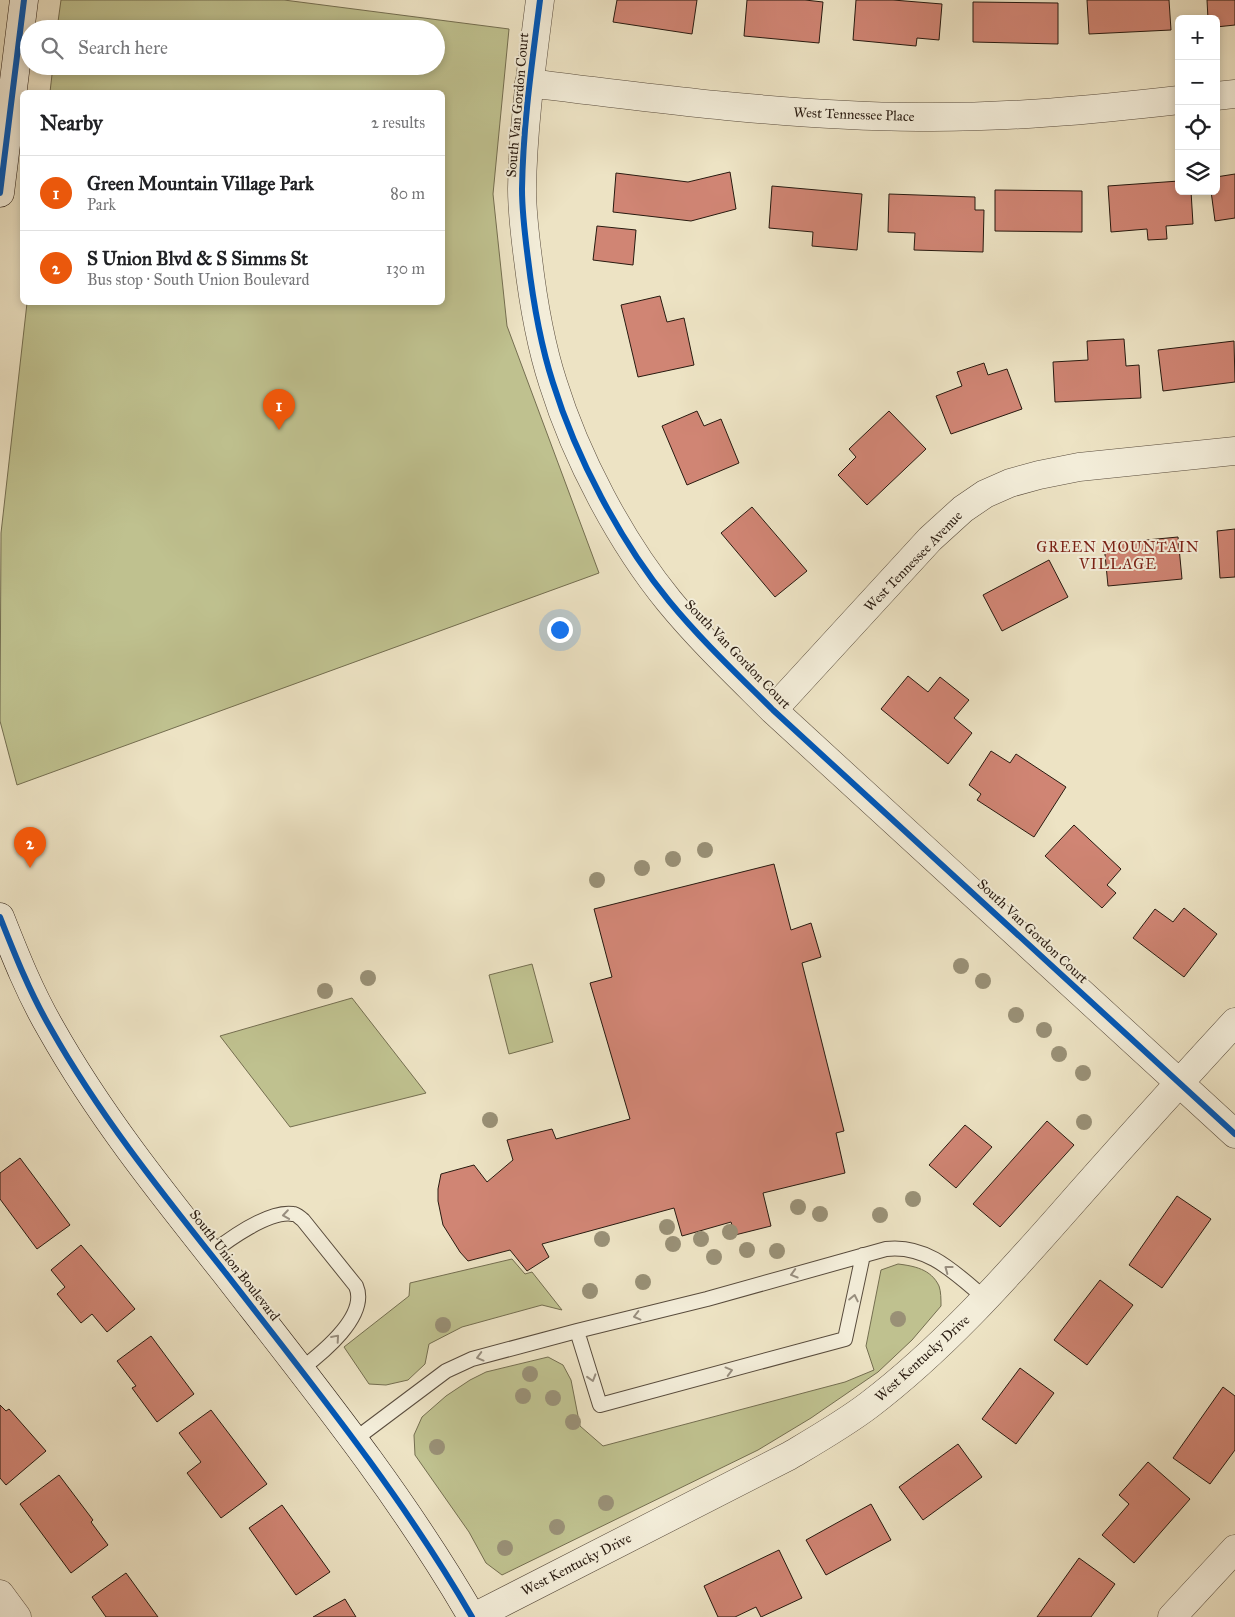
<!DOCTYPE html>
<html lang="en">
<head>
<meta charset="utf-8">
<style>
  :root { --surface:#fff; --page:#f2f2f2; --text:#202124; --muted:#757577; --line:#e0e0e0; --accent:#ea580c }
  body { margin:0; font-family:"IM FELL Great Primer",serif; background:var(--page); color:var(--text) }
  .controls { position:absolute; right:15px; top:15px; display:grid; overflow:hidden; border-radius:8px; box-shadow:0 2px 8px #0003 }
  .controls button { width:45px; height:45px; display:grid; place-items:center; padding:0; border:0; border-bottom:1px solid var(--line); background:var(--surface); color:var(--text); font:25px sans-serif }
  .you { position:absolute; left:559px; top:629px; width:18px; height:18px; margin:-12px; border:4px solid #fff; border-radius:50%; background:#1a73e8; box-shadow:0 0 0 8px #1a73e833 }
  .badge { display:grid; place-items:center; width:32px; height:32px; border-radius:50%; background:var(--accent); color:#fff; font-size:16px; font-weight:700 }
  .pin { position:absolute; translate:-50% -41px; filter:drop-shadow(0 1px 2px #0008) }
  .pin::after { content:''; position:absolute; top:26px; width:18px; height:15px; background:inherit; clip-path:polygon(0 0,100% 0,50% 100%) }
  .list { margin:0; padding:0; list-style:none }
  h2 { display:flex; justify-content:space-between; align-items:center; height:65px; margin:0; padding:0 20px; font-size:21px }
  h2 small { font-size:16px; font-weight:400; color:var(--muted) }
  .list li { display:grid; grid-template-columns:32px 1fr auto; gap:15px; align-items:center; box-sizing:border-box; height:75px; padding:0 20px; border-top:1px solid var(--line) }
  .list b { display:block; font-size:19px; white-space:nowrap }
  .list p { margin:0; font-size:16px; white-space:nowrap; color:var(--muted) }
  .list em { font-size:16px; font-style:normal; color:var(--muted) }
  .icon { flex:none; width:28px; height:28px; fill:none; stroke:currentColor; stroke-width:2; stroke-linecap:round; stroke-linejoin:round }
  .map { position:relative; flex:none; width:1235px; height:1617px; overflow:hidden }
  .search { position:absolute; background:var(--surface); box-shadow:0 2px 8px #0003; left:20px; top:20px; width:425px; height:55px; display:flex; align-items:center; gap:12px; box-sizing:border-box; padding:0 18px; border-radius:28px; color:var(--muted); font-size:19px }
  .panel { position:absolute; background:var(--surface); box-shadow:0 2px 8px #0003; left:20px; top:90px; width:425px; height:215px; border-radius:8px }
  .map>svg:first-child { display:block }
</style>
</head>
<body>
<div class="map">
<svg width="1235" height="1617" viewBox="0 0 1235 1617">
  <rect width="100%" height="100%" fill="#ede3c4"/>
  <filter id="stains"><feTurbulence type="fractalNoise" baseFrequency=".004" numOctaves="4"/><feColorMatrix values="0 0 0 0 .2 0 0 0 0 .09 0 0 0 0 .02 0 0 0 .5 -.17"/></filter>
  <radialGradient id="worn" r=".72"><stop offset=".6" stop-color="#630" stop-opacity="0"/><stop offset="1" stop-color="#630" stop-opacity=".3"/></radialGradient>
  <path fill="#bfc18f" stroke="#746e50" d="M61,0H284L509,29L493,194L507,326L599,573L17,785L0,721L1,533L27,303L442,302V92H50L53,66H436V29H57Z
    M532,964L553,1042L509,1054L489,975Z
    M352,998L426,1093L290,1127L220,1036Z
    M512,1259L525,1274L532,1272L562,1310L542,1305L462,1327L429,1344L425,1364L408,1380L386,1385L369,1384L344,1347L409,1296L410,1283Z
    M898,1264C914,1266 931,1269 939,1286C941,1291 941,1300 941,1306L912,1340L878,1372L811,1418L758,1450L502,1575L486,1563L469,1532L415,1455L414,1435L422,1417L446,1396L470,1380L486,1372L548,1357L563,1365L571,1380L580,1426L603,1446L845,1382L874,1370L866,1346L881,1270Z"/>
  <path fill="#d08574" stroke="#281a10" d="M617,0H697L692,34L613,22Z
    M747,0H805L823,2L819,43L744,36Z
    M856,0H893L942,4L939,40L917,38L916,46L853,40Z
    M1087,0H1169L1171,30L1089,34Z
    M1207,0H1235V25L1216,27V19H1208Z
    M973,2L1058,3V44L973,42Z
    M730,172L736,209L691,221L613,212L616,173L688,182Z
    M1235,174V218L1215,221L1211,191H1216V177Z
    M1179,181V191H1191L1193,224L1166,226L1167,239L1148,240L1147,229L1111,232L1108,186Z
    M772,186L862,194L857,250L812,246L813,232L769,228Z
    M995,190L1082,191V232L995,231Z
    M889,194L975,197V210H984L983,252L914,250L915,233L888,232Z
    M597,226L636,230L633,265L593,260Z
    M660,296L667,322L684,318L694,365L638,377L621,305Z
    M1124,339L1126,366L1139,365L1141,398L1055,402L1053,362L1088,360L1087,341Z
    M1234,341L1235,382L1163,391L1158,350Z
    M984,363L988,375L1007,369L1022,409L951,434L936,396L962,386L957,372Z
    M697,411L704,426L721,419L739,463L687,485L662,426Z
    M889,411L926,449L867,505L838,475L856,457L849,449Z
    M752,507L807,571L775,597L721,533Z
    M1235,529V577L1220,578L1217,531Z
    M1178,537L1182,579L1108,586L1104,544Z
    M1049,560L1068,597L1002,631L983,595Z
    M908,676L928,692L940,677L969,700L954,718L972,733L948,764L881,709Z
    M991,751L1010,763L1016,754L1066,787L1034,837L977,800L981,794L969,785Z
    M1074,825L1121,869L1107,885L1116,893L1102,908L1045,856Z
    M774,864L791,930L811,923L821,957L802,963L844,1131L836,1133L845,1173L763,1193L771,1226L735,1235L731,1222L682,1236L674,1208L542,1244L549,1257L527,1271L510,1250L468,1261L460,1252L443,1225L438,1201V1189L441,1174L474,1165L487,1182L513,1160L507,1140L552,1129L556,1139L630,1119L590,983L612,977L594,909Z
    M1184,908L1217,934L1184,977L1133,938L1155,909L1173,922Z
    M1047,1121L1074,1145L1000,1227L973,1204Z
    M965,1125L992,1147L956,1188L929,1165Z
    M20,1158L70,1225L37,1249L0,1199V1173Z
    M1177,1196L1211,1219L1162,1288L1129,1265Z
    M81,1245L135,1309L107,1332L92,1314L81,1323L57,1294L65,1287L51,1270Z
    M1100,1280L1133,1305L1087,1365L1054,1340Z
    M151,1336L194,1394L157,1422L132,1388L136,1386L117,1361Z
    M1020,1368L1054,1393L1016,1444L982,1419Z
    M1223,1387L1235,1396V1450L1210,1484L1173,1458Z
    M0,1405L6,1411L9,1409L46,1451L6,1485L0,1478Z
    M211,1410L267,1484L221,1518L187,1473L201,1462L179,1433Z
    M958,1444L982,1477L923,1520L899,1487Z
    M1148,1462L1190,1499L1134,1563L1102,1535L1129,1504L1119,1495Z
    M59,1475L93,1520L91,1522L108,1545L71,1573L20,1504Z
    M871,1504L891,1540L826,1575L806,1540Z
    M282,1505L330,1572L296,1595L249,1528Z
    M779,1550L802,1598L761,1617L756,1607L735,1617H718L704,1586Z
    M1079,1558L1115,1584L1091,1617H1037Z
    M126,1573L158,1617H106L92,1597Z
    M345,1599L356,1617H313Z"/>
  <g fill="none" stroke-linecap="round" stroke-linejoin="round">
    <defs>
      <path id="service" d="M210,1254C228,1240 269,1210 293,1214C297,1214 300,1218 303,1220L356,1286C369,1316 321,1354 300,1370
        M577,1331L600,1405L845,1339L863,1255
        M354,1440L446,1371L472,1359L577,1331L707,1299L886,1249C928,1244 956,1274 986,1299"/>
      <path id="minor" d="M540,0C532,63 523,125 522,189C522,212 525,236 528,259C533,301 540,343 553,383C576,457 620,541 669,601C701,640 738,675 773,710L1235,1134
        M529,83C658,99 787,116 918,117C1005,118 1092,110 1179,100
        M1216,96L1235,94
        M773,710L930,539L963,509L985,494L1010,483L1039,475L1079,467L1235,451
        M0,1594L17,1617
        M474,1617L789,1456C816,1440 844,1424 869,1405C941,1350 1002,1282 1062,1214C1119,1149 1177,1085 1235,1022
        M1172,1617L1235,1549"/>
      <path id="secondary" d="M0,193L24,0
        M0,917C15,955 30,993 51,1029C100,1116 162,1193 224,1271C311,1383 401,1494 472,1617"/>
    </defs>
    <use href="#service" stroke="#594c3d" stroke-width="16"/>
    <use href="#minor" stroke="#594c3d" stroke-width="29"/>
    <use href="#secondary" stroke="#281a10" stroke-width="29"/>
    <use href="#service" stroke="#f3edd9" stroke-width="14"/>
    <use href="#minor" stroke="#f3edd9" stroke-width="28"/>
    <use href="#secondary" stroke="#f3edd9" stroke-width="28"/>
    <defs>
      <path id="cycleway" d="M540,0C532,63 523,125 522,189C522,212 525,236 528,259C533,301 540,343 553,383C576,457 620,541 669,601C701,640 738,675 773,710L1235,1134
        M0,193L24,0
        M0,917C15,955 30,993 51,1029C100,1116 162,1193 224,1271C311,1383 401,1494 472,1617"/>
    </defs>
    <use href="#cycleway" stroke="#f3edd9" stroke-width="9"/>
    <use href="#cycleway" stroke="#0057b8" stroke-width="6"/>
  </g>
  <g fill="#999076">
    <circle cx="705" cy="850" r="8"/>
    <circle cx="673" cy="859" r="8"/>
    <circle cx="642" cy="868" r="8"/>
    <circle cx="597" cy="880" r="8"/>
    <circle cx="961" cy="966" r="8"/>
    <circle cx="368" cy="978" r="8"/>
    <circle cx="983" cy="981" r="8"/>
    <circle cx="325" cy="991" r="8"/>
    <circle cx="1016" cy="1015" r="8"/>
    <circle cx="1044" cy="1030" r="8"/>
    <circle cx="1059" cy="1054" r="8"/>
    <circle cx="1083" cy="1073" r="8"/>
    <circle cx="490" cy="1120" r="8"/>
    <circle cx="1084" cy="1122" r="8"/>
    <circle cx="913" cy="1199" r="8"/>
    <circle cx="798" cy="1207" r="8"/>
    <circle cx="820" cy="1214" r="8"/>
    <circle cx="880" cy="1215" r="8"/>
    <circle cx="667" cy="1227" r="8"/>
    <circle cx="730" cy="1232" r="8"/>
    <circle cx="602" cy="1239" r="8"/>
    <circle cx="701" cy="1239" r="8"/>
    <circle cx="673" cy="1244" r="8"/>
    <circle cx="747" cy="1250" r="8"/>
    <circle cx="777" cy="1251" r="8"/>
    <circle cx="714" cy="1257" r="8"/>
    <circle cx="643" cy="1282" r="8"/>
    <circle cx="590" cy="1291" r="8"/>
    <circle cx="898" cy="1319" r="8"/>
    <circle cx="443" cy="1325" r="8"/>
    <circle cx="530" cy="1374" r="8"/>
    <circle cx="523" cy="1396" r="8"/>
    <circle cx="553" cy="1398" r="8"/>
    <circle cx="573" cy="1422" r="8"/>
    <circle cx="437" cy="1447" r="8"/>
    <circle cx="606" cy="1503" r="8"/>
    <circle cx="557" cy="1527" r="8"/>
    <circle cx="505" cy="1548" r="8"/>
  </g>
  <defs><path id="oneway-chevron" d="M-2-3.5L2.5 0L-2 3.5" fill="none" stroke-width="1.6" stroke-linecap="round" stroke-linejoin="round" transform="scale(1.25)"/></defs>
  <g stroke="#988e7f">
    <use href="#oneway-chevron" transform="translate(286 1215) rotate(172)"/>
    <use href="#oneway-chevron" transform="translate(948 1269) rotate(-143)"/>
    <use href="#oneway-chevron" transform="translate(794 1274) rotate(164)"/>
    <use href="#oneway-chevron" transform="translate(854 1298) rotate(-78)"/>
    <use href="#oneway-chevron" transform="translate(637 1316) rotate(166)"/>
    <use href="#oneway-chevron" transform="translate(336 1338) rotate(-49)"/>
    <use href="#oneway-chevron" transform="translate(480 1357) rotate(165)"/>
    <use href="#oneway-chevron" transform="translate(729 1371) rotate(-15)"/>
    <use href="#oneway-chevron" transform="translate(592 1378) rotate(73)"/>
  </g>
  <g text-anchor="middle" stroke-width="4" stroke-linejoin="round" paint-order="stroke">
    <g font-size="14" fill="#281a10" stroke="#f3edd9">
      <text transform="translate(517 105) rotate(-85)" y="5">South Van Gordon Court</text>
      <text transform="translate(854 114) rotate(2)" y="5">West Tennessee Place</text>
      <text transform="translate(913 561) rotate(-46)" y="5">West Tennessee Avenue</text>
      <text transform="translate(738 654) rotate(46)" y="5">South Van Gordon Court</text>
      <text transform="translate(1033 931) rotate(43)" y="5">South Van Gordon Court</text>
      <text transform="translate(235 1265) rotate(52)" y="5">South Union Boulevard</text>
      <text transform="translate(922 1358) rotate(-42)" y="5">West Kentucky Drive</text>
      <text transform="translate(576 1564) rotate(-27)" y="5">West Kentucky Drive</text>
    </g>
    <g font-size="15" letter-spacing="1" fill="#7a1f14" stroke="#f3edd9">
      <text x="1118" y="552">GREEN MOUNTAIN<tspan x="1118" dy="17">VILLAGE</tspan></text>
    </g>
  </g>
  <rect width="100%" height="100%" filter="url(#stains)"/>
  <rect width="100%" height="100%" fill="url(#worn)"/>
</svg>
<div class="controls">
<button>+</button>
<button>−</button>
<button><svg class="icon" aria-label="locate" viewBox="0 0 24 24"><circle cx="12" cy="12" r="6"/><path d="M12 2v4M12 18v4M2 12h4M18 12h4"/></svg></button>
<button><svg class="icon" aria-label="layers" viewBox="0 0 24 24"><path d="M12 4l9 5-9 5-9-5zM3 14l9 5 9-5"/></svg></button>
</div>
<div class="you"></div>
<div class="pin badge" style="left:279px;top:430px">1</div>
<div class="pin badge" style="left:30px;top:868px">2</div>
<div class="search"><svg class="icon" aria-label="search" viewBox="0 0 24 24"><circle cx="10" cy="10" r="6"/><path d="M15 15l6 6"/></svg>Search here</div>
<section class="panel">
<h2>Nearby<small>2 results</small></h2>
<ul class="list">
<li><span class="badge">1</span><div><b>Green Mountain Village Park</b><p>Park</p></div><em>80 m</em></li>
<li><span class="badge">2</span><div><b>S Union Blvd &amp; S Simms St</b><p>Bus stop · South Union Boulevard</p></div><em>130 m</em></li>
</ul>
</section>
</div>
</body>
</html>
